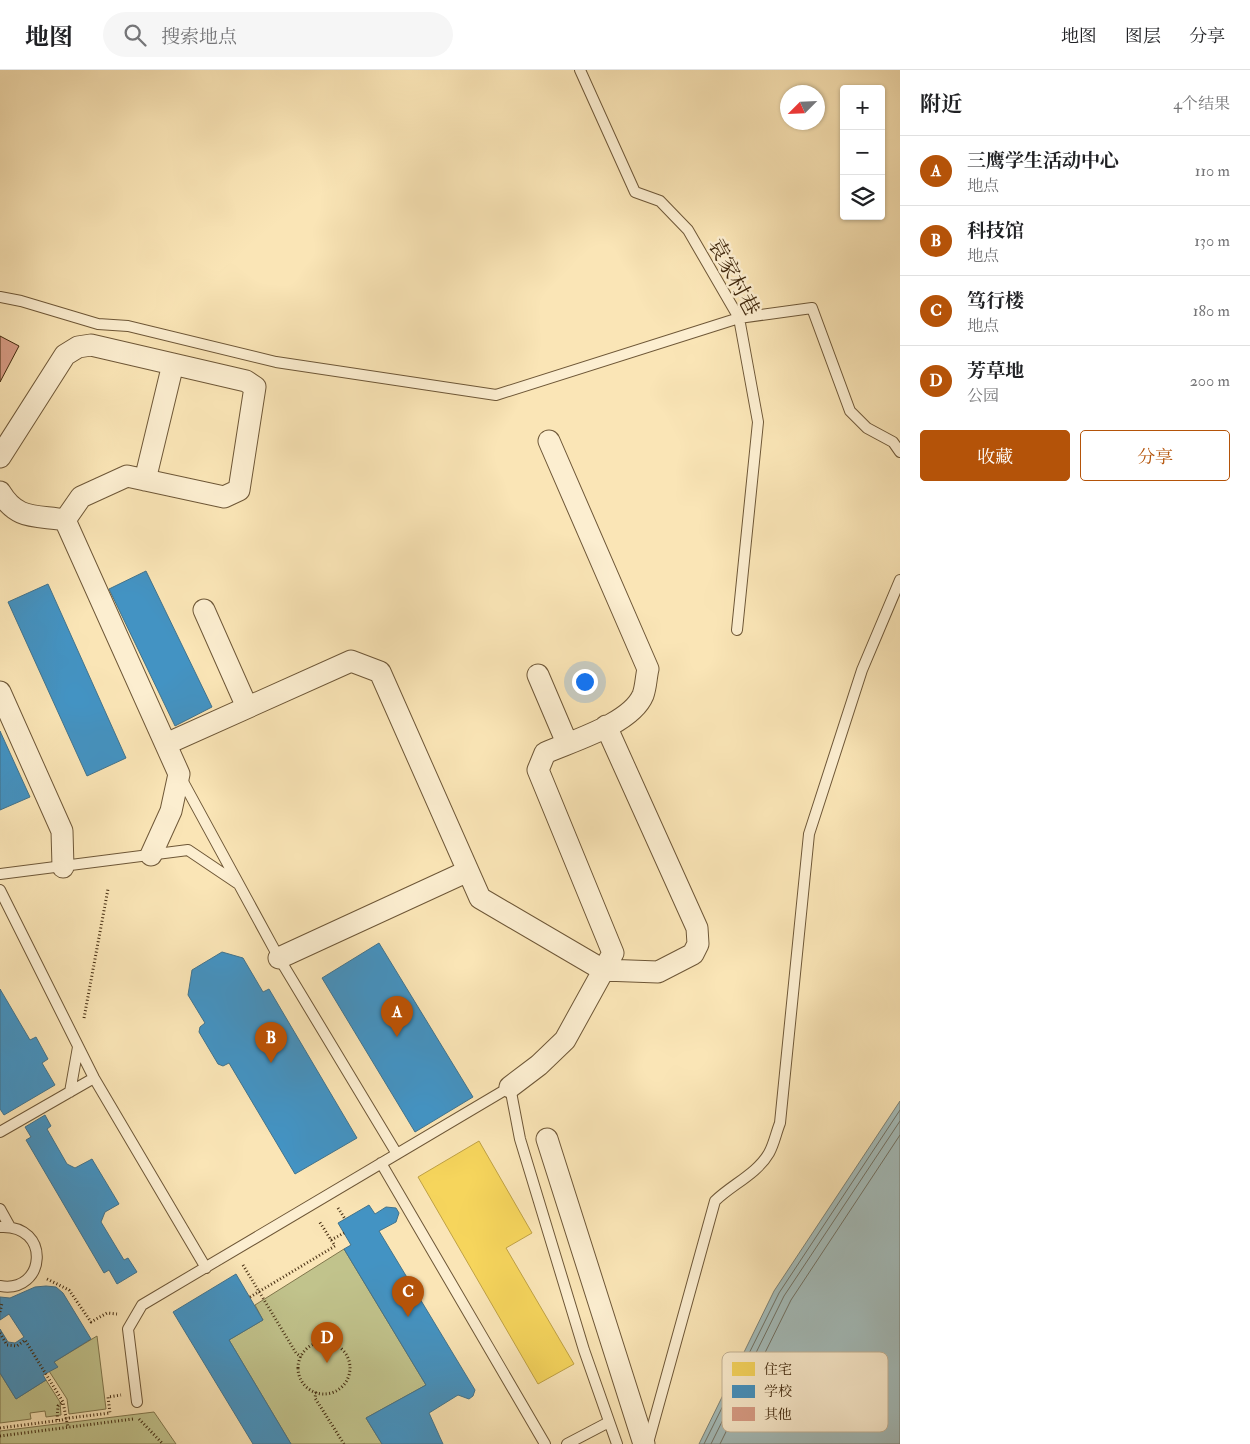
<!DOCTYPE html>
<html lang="zh">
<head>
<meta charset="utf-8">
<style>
  :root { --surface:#fff; --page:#f6f6f6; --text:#202124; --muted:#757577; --line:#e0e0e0; --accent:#b45309 }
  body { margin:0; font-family:"IM FELL Double Pica","Noto Serif SC",serif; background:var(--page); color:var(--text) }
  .controls { position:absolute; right:15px; top:15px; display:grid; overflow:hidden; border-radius:5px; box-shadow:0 1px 4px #0004 }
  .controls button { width:45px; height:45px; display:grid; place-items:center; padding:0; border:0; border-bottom:1px solid var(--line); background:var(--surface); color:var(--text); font:25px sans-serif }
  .compass { position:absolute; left:780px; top:15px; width:45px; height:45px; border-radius:50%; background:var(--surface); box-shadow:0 1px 4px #0004; rotate:246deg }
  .you { position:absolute; left:584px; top:611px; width:18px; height:18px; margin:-12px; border:4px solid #fff; border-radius:50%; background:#1a73e8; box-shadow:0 0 0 8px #1a73e833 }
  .badge { display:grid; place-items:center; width:32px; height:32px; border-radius:50%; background:var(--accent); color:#fff; font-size:16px; font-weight:700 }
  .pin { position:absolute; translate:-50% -41px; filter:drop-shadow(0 1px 2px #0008) }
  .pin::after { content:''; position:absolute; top:26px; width:18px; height:15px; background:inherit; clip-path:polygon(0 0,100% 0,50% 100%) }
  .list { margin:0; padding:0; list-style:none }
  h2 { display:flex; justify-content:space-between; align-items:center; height:65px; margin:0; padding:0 20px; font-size:21px }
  h2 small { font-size:16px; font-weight:400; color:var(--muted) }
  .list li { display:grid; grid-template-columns:32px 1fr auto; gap:15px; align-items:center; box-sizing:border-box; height:70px; padding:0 20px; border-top:1px solid var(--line) }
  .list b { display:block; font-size:19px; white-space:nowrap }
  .list p { margin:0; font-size:16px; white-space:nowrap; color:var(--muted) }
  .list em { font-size:16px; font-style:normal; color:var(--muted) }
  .actions { display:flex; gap:10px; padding:15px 20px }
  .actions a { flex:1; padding:11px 0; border:1px solid var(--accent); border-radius:5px; text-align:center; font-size:18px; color:var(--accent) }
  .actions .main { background:var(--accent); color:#fff }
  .icon { flex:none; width:28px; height:28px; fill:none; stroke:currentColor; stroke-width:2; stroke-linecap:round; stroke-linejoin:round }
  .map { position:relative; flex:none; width:900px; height:1374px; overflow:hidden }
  header { display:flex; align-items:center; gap:30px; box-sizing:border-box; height:70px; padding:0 25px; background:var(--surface); border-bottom:1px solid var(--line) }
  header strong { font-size:24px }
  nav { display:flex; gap:28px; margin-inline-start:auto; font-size:18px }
  .search { width:350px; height:45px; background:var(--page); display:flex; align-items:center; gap:12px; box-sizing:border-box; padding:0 18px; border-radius:28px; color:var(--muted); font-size:19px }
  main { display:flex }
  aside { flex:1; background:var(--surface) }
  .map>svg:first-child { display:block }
</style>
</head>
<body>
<header>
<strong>地图</strong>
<div class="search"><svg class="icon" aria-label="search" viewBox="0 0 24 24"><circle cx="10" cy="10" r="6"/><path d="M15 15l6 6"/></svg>搜索地点</div>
<nav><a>地图</a><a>图层</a><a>分享</a></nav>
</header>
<main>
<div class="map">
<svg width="900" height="1374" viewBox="0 0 900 1374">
  <rect width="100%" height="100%" fill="#fae5b6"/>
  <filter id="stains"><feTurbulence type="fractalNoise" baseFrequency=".004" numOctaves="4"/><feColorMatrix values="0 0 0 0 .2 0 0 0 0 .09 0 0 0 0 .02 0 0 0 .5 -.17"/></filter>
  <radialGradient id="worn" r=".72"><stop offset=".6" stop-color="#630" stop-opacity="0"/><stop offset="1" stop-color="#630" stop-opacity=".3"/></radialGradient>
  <path fill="#c1c38c" stroke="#80764c" d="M344,1179L426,1315L366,1348L382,1374H291L229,1270L263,1250L255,1235Z
    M97,1266L106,1339L69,1344L67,1329L49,1301L57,1297L54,1292Z
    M0,1303L16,1329L46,1310L60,1332L61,1345L46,1347L45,1341L30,1343L31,1349L0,1353Z
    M154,1342L176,1374H0V1361Z"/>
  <path fill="#a4bcba" stroke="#7c8175" d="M900,1031V1374H699L774,1221Z"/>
  <path fill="#f6d55c" stroke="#bfa144" d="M479,1071L532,1163L506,1178L574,1294L538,1314L418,1107Z"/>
  <path fill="#4393c3" stroke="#42738c" d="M146,501L212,637L175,656L109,519Z
    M48,514L126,688L87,706L8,532Z
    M0,661L30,727L0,740Z
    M379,873L473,1027L415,1062L322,908Z
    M222,882L243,888L263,922L269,919L357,1068L295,1104L229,993L223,996L218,994L199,962L200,957L205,953L188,925L192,900Z
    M0,919L30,970L36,967L48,989L42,993L55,1015L4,1045L0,1039Z
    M45,1045L51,1056L47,1059L67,1094L75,1098L92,1089L119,1134L105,1142L101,1152L124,1190L128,1188L137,1202L117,1214L109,1200L104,1203L26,1070L31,1067L25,1057Z
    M369,1135L375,1144L386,1137L396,1138L399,1143L396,1152L379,1161L475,1320L473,1326L469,1329L458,1325L429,1343L443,1374H382L366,1348L426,1315L344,1179L351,1175L338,1153Z
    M236,1204L263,1250L229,1270L291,1374H253L173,1242Z
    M46,1216L56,1217L63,1223L91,1269L54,1292L58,1297L43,1305L46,1310L16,1329L0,1303V1259L8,1272L15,1273L24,1267L9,1244L0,1250V1227L10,1228L35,1217Z"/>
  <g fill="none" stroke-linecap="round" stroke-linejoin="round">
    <path stroke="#727264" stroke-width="1" d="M704,1374L779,1223L900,1040
      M711,1374L784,1226L900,1051
      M720,1374L791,1230L900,1065"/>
  </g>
  <path fill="#da9e88" stroke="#40280d" d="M0,266L19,276L0,312Z"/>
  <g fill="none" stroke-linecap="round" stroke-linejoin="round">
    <defs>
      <path id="service" d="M580,0L635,122L660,131L688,160L739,248L758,352L737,560
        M0,227L21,231L98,254L128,256L276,292L496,325L739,248L812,238L850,341L867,358L893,372L900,382
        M181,708L279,888L397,1084
        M0,804L188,780L237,813
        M0,820L94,1008L206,1198
        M70,1022L78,977
        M0,1062L94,1008
        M381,1093L545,1374
        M0,1139L10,1157
        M0,1157C52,1154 46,1224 0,1216
        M137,1332L128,1259L142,1235L510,1017L520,1069L584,1280L617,1374
        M648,1373L715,1131C731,1115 757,1104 769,1083C774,1074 776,1063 780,1053L809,764L862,600L900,510
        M567,1374L609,1352"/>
      <path id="minor" d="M0,387L65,285L78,277L91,275L246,311L255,317L239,420L224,427L127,406L81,427L65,450
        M145,410L173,294
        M0,422C17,450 34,445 65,450
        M65,450L179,704L171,741L151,785
        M204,540L247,637
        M538,605L567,673
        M0,622L62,761L63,797
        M166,674L351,591L380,602L480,828L603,900L658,902L693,884L698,874L697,858L606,656
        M279,888L468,801
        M510,1017L539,995L565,970L613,883L538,700L545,683C572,671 631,654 643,625C646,617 646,607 648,599L549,371
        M547,1069L644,1374"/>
    </defs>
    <use href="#service" stroke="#6e5737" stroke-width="12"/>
    <use href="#minor" stroke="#6e5737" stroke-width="23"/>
    <path stroke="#40280d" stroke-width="3" stroke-dasharray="1 2.5" stroke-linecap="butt" d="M84,948L108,819
      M338,1138L345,1149
      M331,1170L344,1163
      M243,1195L296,1283L301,1287
      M47,1209L69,1220L91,1252L107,1243L117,1244
      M250,1227L335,1176L319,1151
      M0,1242L2,1233
      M0,1263L7,1275L17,1276L25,1270L63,1332L68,1358
      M298 1298a26 26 0 1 1 52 0a26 26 0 1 1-52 0Z
      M316,1322L315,1328L344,1374
      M69,1348L110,1343L108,1327L121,1325
      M139,1349L163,1374
      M57,1350L58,1336L63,1332
      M0,1358L62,1350
      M0,1366L133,1349"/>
    <use href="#service" stroke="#fceed0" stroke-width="10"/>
    <use href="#minor" stroke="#fceed0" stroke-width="21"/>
    <path stroke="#40280d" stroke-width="3" stroke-dasharray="1 2.5" stroke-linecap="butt" d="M62,1350L69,1348"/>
  </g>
  <g text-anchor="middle" stroke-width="5" stroke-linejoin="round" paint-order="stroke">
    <g font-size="21" fill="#40280d" stroke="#fceed0">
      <text transform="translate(734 207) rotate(62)" y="7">袁家村巷</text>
    </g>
  </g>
  <rect x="722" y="1282" width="166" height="80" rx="8" fill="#fceed0" stroke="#c4b396" stroke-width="1"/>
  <rect x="732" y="1292" width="23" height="14" fill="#f6d55c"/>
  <rect x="732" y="1315" width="23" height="13" fill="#4393c3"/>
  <rect x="732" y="1337" width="23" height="14" fill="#da9e88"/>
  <g font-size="14" fill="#40280d">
    <text x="764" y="1304">住宅</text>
    <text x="764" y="1326">学校</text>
    <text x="764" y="1349">其他</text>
  </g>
  <rect width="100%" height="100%" filter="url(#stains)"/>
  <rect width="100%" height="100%" fill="url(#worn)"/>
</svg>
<div class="controls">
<button>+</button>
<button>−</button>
<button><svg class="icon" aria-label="layers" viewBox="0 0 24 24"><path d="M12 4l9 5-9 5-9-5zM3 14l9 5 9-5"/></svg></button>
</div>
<svg class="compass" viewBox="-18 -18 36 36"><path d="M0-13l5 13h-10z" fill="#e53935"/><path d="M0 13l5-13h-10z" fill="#757577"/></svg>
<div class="you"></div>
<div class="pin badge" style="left:397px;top:967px">A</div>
<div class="pin badge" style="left:271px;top:993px">B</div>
<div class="pin badge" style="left:408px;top:1247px">C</div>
<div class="pin badge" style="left:327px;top:1293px">D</div>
</div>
<aside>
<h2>附近<small>4个结果</small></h2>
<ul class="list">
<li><span class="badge">A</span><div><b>三鹰学生活动中心</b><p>地点</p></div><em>110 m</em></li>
<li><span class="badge">B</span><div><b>科技馆</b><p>地点</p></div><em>130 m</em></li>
<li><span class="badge">C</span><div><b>笃行楼</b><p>地点</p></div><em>180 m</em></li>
<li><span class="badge">D</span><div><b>芳草地</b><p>公园</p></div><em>200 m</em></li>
</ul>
<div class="actions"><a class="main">收藏</a><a>分享</a></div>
</aside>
</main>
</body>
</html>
